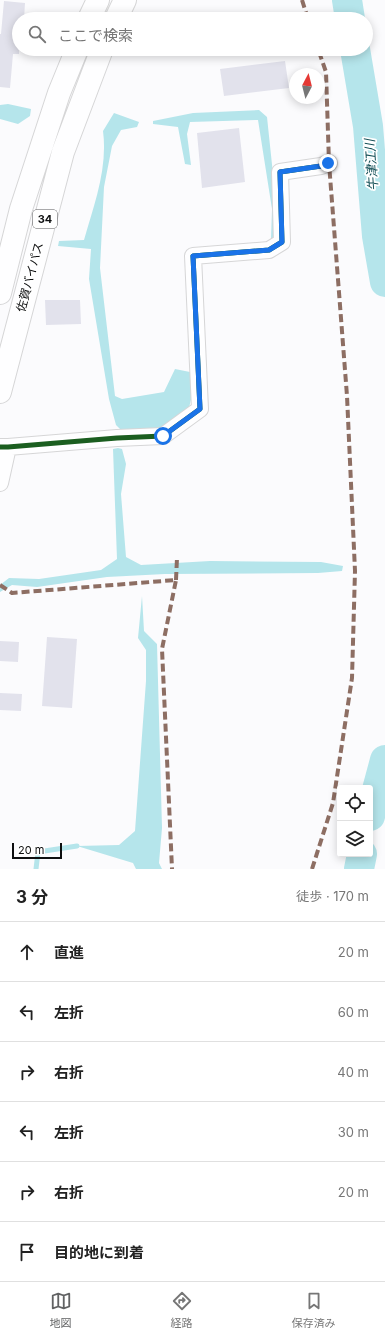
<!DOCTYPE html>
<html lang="ja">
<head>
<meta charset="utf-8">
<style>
  :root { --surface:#fff; --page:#f6f6f6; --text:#222; --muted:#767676; --line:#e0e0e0; --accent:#616263 }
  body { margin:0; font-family:Inter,"Noto Sans JP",sans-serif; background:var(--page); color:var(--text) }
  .controls { position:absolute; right:12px; bottom:12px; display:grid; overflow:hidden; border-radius:4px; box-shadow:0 2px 10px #0003 }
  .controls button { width:36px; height:36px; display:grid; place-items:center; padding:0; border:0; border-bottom:1px solid var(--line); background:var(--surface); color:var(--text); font:20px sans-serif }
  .compass { position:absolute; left:289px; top:68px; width:36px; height:36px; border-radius:50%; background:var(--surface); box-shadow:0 2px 10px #0003; rotate:7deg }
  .scale { position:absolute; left:12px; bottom:10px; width:50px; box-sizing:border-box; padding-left:4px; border:2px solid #0e0f10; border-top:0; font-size:11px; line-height:14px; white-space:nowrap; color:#0e0f10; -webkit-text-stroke:3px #fff; paint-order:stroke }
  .stop { position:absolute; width:12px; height:12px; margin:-9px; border:3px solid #1a73e8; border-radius:50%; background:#fff }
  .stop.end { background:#1a73e8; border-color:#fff; box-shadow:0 1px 4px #0008 }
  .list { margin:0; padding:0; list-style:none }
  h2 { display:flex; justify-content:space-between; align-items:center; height:52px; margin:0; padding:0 16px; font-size:17px }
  h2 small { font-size:13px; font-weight:400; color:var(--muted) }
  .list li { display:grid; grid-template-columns:26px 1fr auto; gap:12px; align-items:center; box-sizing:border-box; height:60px; padding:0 16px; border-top:1px solid var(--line) }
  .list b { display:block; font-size:15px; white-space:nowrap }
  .list em { font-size:13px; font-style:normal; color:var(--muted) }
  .icon { flex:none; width:22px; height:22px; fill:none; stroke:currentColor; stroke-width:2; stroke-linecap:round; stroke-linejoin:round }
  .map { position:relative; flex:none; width:385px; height:869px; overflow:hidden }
  .search { position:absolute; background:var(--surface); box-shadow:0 2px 10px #0003; left:12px; right:12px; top:12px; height:44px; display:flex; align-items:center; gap:10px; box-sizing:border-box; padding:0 14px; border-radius:22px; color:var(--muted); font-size:15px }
  .sheet { height:412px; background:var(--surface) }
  nav { display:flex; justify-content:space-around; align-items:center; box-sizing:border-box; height:56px; border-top:1px solid var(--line); background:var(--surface); font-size:11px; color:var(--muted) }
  nav a { display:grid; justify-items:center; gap:2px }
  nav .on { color:var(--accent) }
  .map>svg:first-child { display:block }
</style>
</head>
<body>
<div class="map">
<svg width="385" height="869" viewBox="0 0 385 869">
  <rect width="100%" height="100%" fill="#fbfbfd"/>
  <path fill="#b5e5eb" d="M8,104L31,109L30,116L18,124L0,119V105Z
    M259,110L267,117L277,212L276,239H271L272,209L258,120L190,122L187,134L191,165L185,164L178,127L153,124V121L193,113Z
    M114,113L139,122L137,127L121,130L112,146L104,187L100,268L115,396L122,399L164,392L175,369L190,372L192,395L189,408L159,429H120L116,425L109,399L89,279L91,249L58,246L59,241L84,240C94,205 108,168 103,131Z
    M118,448L122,449L126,464L121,494L126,557L141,565L210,561L321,562L343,566L342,571L318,573L165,574L107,577L37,587L12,585L0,592V585L9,578L39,579L101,570L117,559L113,449Z
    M142,596L144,631L157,644L162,828L159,863L162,869H136L133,863L77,846L119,845L135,831L146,681V650L138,638Z"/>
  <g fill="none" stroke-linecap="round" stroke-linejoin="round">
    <path stroke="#b5e5eb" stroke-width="5" d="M36,869L38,852L77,846"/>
    <path stroke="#b5e5eb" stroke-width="30" d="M347,0L350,19
      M355,49L368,126L377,236L385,282
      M370,816L385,760
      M359,869L362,854"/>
  </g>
  <path fill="#e2e2ec" d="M4,1L25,3L24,19H19V54H13L10,88L0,87V34H1Z
    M285,61L289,88L224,96L220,69Z
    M239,128L245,182L202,188L197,133Z
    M45,300H80L81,324L46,325Z
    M47,637L77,639L72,708L42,706Z
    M0,641L19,642L18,662L0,661Z
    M0,693L22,694L21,711L0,710Z"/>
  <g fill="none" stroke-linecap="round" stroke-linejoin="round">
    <defs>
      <path id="street" d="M0,447H8L117,438L163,436L200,409L193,256L269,250L282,242L280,172L321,166L329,163
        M0,483L8,447"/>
      <path id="highway" d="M89,19L98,0
        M116,19L125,0
        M0,293L21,209L59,93L77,49
        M0,392L63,152L102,49"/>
    </defs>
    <use href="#street" stroke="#d6d6d7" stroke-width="18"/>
    <use href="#highway" stroke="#d6d6d7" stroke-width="24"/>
    <use href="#street" stroke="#fefeff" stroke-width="16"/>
    <use href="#highway" stroke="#fefeff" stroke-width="22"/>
    <path stroke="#8d6e63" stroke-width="4" stroke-dasharray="8 4" stroke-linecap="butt" d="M302,0L308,19
      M176,580L177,558
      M0,585L12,593L176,580L162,649L172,869
      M312,869L333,803L352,678L355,571L347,396L329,163L326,72L318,49"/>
    <defs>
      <path id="cycleway" d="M0,447H8L117,438L163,436L200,409L193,256L269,250L282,242L280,172L321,166L329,163"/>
    </defs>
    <use href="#cycleway" stroke="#fff" stroke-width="8"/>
    <use href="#cycleway" stroke="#1b5e20" stroke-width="5"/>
  </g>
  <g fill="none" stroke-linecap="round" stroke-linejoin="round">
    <path stroke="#1a73e8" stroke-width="5" d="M163,436L200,409L193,256L269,250L282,242L280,172L321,166L328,163"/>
  </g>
  <g text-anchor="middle" stroke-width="3.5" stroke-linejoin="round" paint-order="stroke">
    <rect fill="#fff" stroke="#565758" stroke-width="1" x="33" y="210" width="24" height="18" rx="3"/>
    <g font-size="11" font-weight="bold" fill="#0e0f10">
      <text x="45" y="223">34</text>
    </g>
    <g font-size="12" fill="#0e0f10" stroke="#fff">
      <text transform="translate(30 277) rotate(-75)" y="4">佐賀バイパス</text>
    </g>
    <g font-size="13" font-style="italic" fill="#114d54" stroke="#fff">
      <text transform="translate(371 165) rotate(-94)" y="5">牛津江川</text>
    </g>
  </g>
</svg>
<div class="controls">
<button><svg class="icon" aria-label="locate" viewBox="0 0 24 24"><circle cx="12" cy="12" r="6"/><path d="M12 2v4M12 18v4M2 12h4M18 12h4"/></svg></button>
<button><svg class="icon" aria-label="layers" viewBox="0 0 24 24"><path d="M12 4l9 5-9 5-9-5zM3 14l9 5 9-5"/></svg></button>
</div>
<svg class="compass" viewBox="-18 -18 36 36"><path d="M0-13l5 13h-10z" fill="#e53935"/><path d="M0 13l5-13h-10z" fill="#767676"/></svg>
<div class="scale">20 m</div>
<div class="stop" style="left:163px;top:436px"></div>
<div class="stop end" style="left:328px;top:163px"></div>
<div class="search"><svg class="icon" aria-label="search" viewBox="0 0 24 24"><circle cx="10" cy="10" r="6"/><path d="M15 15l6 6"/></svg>ここで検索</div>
</div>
<section class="sheet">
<h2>3 分<small>徒歩 · 170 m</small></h2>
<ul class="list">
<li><svg class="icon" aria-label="ahead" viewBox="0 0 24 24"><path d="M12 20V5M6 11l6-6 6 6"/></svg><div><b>直進</b></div><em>20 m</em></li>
<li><svg class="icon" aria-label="left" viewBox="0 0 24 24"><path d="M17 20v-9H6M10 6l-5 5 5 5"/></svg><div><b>左折</b></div><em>60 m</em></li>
<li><svg class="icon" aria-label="right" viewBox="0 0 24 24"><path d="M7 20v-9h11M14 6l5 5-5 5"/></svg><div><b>右折</b></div><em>40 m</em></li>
<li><svg class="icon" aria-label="left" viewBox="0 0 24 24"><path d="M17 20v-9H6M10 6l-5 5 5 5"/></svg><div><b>左折</b></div><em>30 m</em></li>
<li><svg class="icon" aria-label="right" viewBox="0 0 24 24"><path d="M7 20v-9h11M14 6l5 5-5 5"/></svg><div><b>右折</b></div><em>20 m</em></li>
<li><svg class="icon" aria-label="arrive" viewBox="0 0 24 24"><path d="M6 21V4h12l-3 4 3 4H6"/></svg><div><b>目的地に到着</b></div></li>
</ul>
</section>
<nav>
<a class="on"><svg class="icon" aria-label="map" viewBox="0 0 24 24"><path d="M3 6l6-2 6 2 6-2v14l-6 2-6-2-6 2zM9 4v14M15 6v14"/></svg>地図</a>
<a><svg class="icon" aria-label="directions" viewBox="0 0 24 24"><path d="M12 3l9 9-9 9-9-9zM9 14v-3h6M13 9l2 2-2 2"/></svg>経路</a>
<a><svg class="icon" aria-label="saved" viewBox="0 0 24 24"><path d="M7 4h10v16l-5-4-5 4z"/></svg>保存済み</a>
</nav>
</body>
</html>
